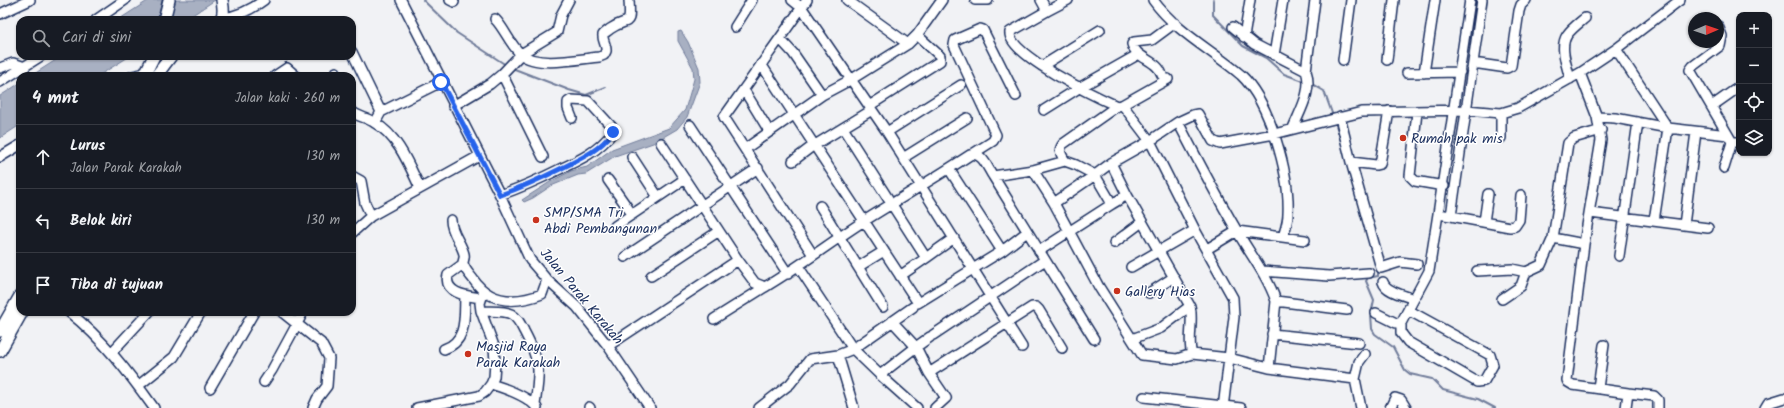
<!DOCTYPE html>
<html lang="id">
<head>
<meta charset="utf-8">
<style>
  :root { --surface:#171b24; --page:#242831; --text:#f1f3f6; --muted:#9ea1a6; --line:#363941 }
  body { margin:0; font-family:Kalam,sans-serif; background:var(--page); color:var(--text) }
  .controls { position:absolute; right:12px; top:12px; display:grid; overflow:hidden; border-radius:8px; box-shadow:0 1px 3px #0004 }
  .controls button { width:36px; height:36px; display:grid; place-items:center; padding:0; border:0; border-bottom:1px solid var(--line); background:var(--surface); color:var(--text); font:20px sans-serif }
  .compass { position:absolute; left:1688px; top:12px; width:36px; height:36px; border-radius:50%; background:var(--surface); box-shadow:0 1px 3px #0004; rotate:88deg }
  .stop { position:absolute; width:12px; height:12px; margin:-9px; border:3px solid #2563eb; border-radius:50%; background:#fff }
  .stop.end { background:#2563eb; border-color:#fff; box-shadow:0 1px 4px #0008 }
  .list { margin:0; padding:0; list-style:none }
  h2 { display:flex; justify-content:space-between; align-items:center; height:52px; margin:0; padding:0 16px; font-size:17px }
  h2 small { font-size:13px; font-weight:400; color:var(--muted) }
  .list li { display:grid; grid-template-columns:26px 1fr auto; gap:12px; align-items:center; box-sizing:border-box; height:64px; padding:0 16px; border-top:1px solid var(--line) }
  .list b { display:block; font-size:15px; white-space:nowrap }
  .list p { margin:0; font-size:13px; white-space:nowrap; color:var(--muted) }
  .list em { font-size:13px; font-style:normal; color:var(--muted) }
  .icon { flex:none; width:22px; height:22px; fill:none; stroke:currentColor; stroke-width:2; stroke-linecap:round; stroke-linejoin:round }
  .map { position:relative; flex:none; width:1784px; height:408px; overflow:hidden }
  .search { position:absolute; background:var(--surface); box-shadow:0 1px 3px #0004; left:16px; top:16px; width:340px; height:44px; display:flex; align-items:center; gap:10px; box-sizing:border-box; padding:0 14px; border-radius:12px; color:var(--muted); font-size:15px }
  .panel { position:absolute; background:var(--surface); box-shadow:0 1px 3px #0004; left:16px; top:72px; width:340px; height:244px; border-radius:12px }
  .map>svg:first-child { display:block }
</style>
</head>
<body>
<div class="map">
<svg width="1784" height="408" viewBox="0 0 1784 408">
  <rect width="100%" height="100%" fill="#f1f2f5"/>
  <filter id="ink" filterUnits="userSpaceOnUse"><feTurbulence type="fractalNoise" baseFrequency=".025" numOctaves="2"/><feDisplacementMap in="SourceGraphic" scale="8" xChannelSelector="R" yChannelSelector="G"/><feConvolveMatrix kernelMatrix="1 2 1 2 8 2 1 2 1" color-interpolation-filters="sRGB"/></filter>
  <g filter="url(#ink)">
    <path fill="#a8b0c2" stroke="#707c9a" d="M149,0H215L185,20H118Z
      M681,31L688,42L699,68L700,82L687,117L677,129L653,143L615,156L586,174L578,175L551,186L533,198L524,202L522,200L550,182L571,171L587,167L612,149L669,128L685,110L694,79L693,68L678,41V32Z
      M62,56H130L98,76H31Z
      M20,83V125L0,138V96Z"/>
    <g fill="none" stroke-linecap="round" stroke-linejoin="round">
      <path stroke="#707c9a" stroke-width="2" d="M423,0L457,33L506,65
        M1213,0V15L1243,46L1266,58L1284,74L1306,82
        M512,68L569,90L586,95L606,87
        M1312,84L1324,91L1333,116
        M1335,122L1341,141
        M1378,270V276L1368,278L1366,281L1374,300L1371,314L1372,329L1375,334L1393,347L1405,370L1410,374L1432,379L1443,390L1478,399L1495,408"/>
      <defs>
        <path id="minor" d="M401,0L500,195L530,260L547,280L577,307L608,346L650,408
          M450,0L454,2
          M792,0L802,8L887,132L1022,347
          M807,0L724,117L813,255
          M847,0L908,44
          M975,0H988
          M1041,0L1047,11L1010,32C1006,54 1099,98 1117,106
          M1153,0C1176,32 1212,50 1241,75C1270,102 1290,175 1288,214C1288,222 1285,230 1283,237
          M1470,0L1438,214L1451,216L1482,0
          M1047,11L1068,0
          M0,14L30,0
          M222,18C238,16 251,10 264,0
          M495,19C505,29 510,45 521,54C537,68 578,59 599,57L604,55L606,51C607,46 602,40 603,35C604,33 608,31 610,29C628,16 631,30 629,0
          M96,20L125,0
          M1718,26L1722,36L1720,46L1693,66L1690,70L1728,135
          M735,27L752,0
          M1233,27L1254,44L1306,71
          M1244,37L1250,0
          M780,39L793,53L822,95
          M1616,49L1668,128L1654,221
          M352,52L381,112
          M1274,55L1283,0
          M1343,60L1351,0
          M1387,60L1394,0
          M1473,63L1507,68L1511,66L1519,11L1521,5L1526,0
          M761,64L918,303L1002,251L949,169
          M1042,66L1100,30
          M0,68L13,63L25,67
          M336,72L337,76
          M1407,73L1460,72
          M1424,73L1435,0
          M1580,73L1597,117L1601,140L1584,244L1567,380L1568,382L1573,385L1628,393L1626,408
          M502,74L543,157
          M1162,75C1158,60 1136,59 1132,44L1134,42L1152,40L1175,23
          M132,76L146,73
          M275,76L287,68L296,76
          M1570,79C1567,66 1559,47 1567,35C1571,29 1579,23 1585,18
          M0,82L41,56
          M744,90L769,131
          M1122,105L1168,79
          M453,106L490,84L502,74L521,54L557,32L561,15L569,0
          M869,106L940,61V56L917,35
          M1712,106L1739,87
          M1044,110L1079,88L1139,54
          M1389,111L1380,164L1376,165L1351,162L1381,268L1400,262L1417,264
          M352,112C359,117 368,118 375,123C398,136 409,165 420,188
          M1417,112L1410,176L1415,181L1444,186
          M1501,113V138
          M1340,117L1351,162
          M1597,117L1615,118L1668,128L1728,135L1732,142H1739
          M375,123L381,112L441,82
          M690,125L788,274
          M843,128L926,258L900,276
          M1293,128C1300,111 1313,90 1306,71L1315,0
          M887,132L961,85
          M661,143L738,260
          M745,149L822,95L852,79L908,44L917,35L942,0
          M974,153L993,141L996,135L954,45L955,40L980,29L983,30L1016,96
          M0,157L20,145
          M632,157L658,197
          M903,158L967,118
          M793,161L810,148L872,110
          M1065,161C1061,154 1058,151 1063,144L1117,106L1122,105L1125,108L1150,141L1195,230L1233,298L1234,317L1223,408
          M1111,163L1150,141L1178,122
          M1724,168L1732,142
          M1033,170L1054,203L1099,287L1142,355L1177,359L1192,354
          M352,176L361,181L365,203L371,216
          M993,176L1094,339
          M608,180L632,214
          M500,195C520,188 540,179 560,169C580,160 599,151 613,132L612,127L588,101L571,100L568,102V108L572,118
          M1054,203L1095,175L1112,204L1127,195
          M820,206L883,307
          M1590,213L1708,228
          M1451,216L1510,227L1515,226L1519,220L1521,195
          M451,220C451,233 461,242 464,254C465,258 463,260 463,263C464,269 470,275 473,279C490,304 516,304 542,294L547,280
          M1484,222L1488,194
          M1684,225L1696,132
          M615,226L685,179
          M352,233L371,216L479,156
          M1553,238L1584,244
          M1114,243L1142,222
          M1207,249L1237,231L1305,240
          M1002,251L1027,232
          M1039,251L1112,204
          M1619,256L1638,122
          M625,257L758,168
          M926,258L954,238
          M463,264L448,275C443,294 469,296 481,298
          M858,267L884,251
          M1131,267L1195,230
          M1262,271L1329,276L1369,273
          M1477,271L1512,269L1526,272
          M651,276L719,231
          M1383,282C1386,292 1404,295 1414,299
          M1149,293L1174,277
          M1502,299L1521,286L1526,272L1541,265L1553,238L1568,143L1574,138L1601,130
          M1276,301L1347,310
          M481,311C490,312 503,310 511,314C518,318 521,325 524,331C541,363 540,369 535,405
          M69,312C103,339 129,373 154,408
          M282,312L297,324L303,312
          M1376,313L1396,323H1401L1429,271L1438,214
          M714,319L765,287
          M892,321L916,347L929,373L1032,307H1036L1039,310L1062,348
          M1401,323V333L1408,342L1477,382L1484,381L1493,365L1490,355L1408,310
          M1272,334L1359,343
          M933,335L1045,260
          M1132,339L1161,328L1190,306
          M608,346L738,260L755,283L765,287C799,267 831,242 864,221C899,199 935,178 970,155C982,151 987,167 993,176L1033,170L1065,161L1076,165L1095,175L1111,163L1127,195L1190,306C1194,321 1187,341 1192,354L1229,358L1269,368L1355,379L1361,408
          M444,349C468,341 464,316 465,296
          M112,352L149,312
          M838,355L854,408
          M1269,368L1276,301C1267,275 1250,254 1237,231C1216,195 1197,159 1178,122L1193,115L1198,114L1213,141L1220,144L1274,134L1362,112L1466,110L1501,113L1518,108L1580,73L1616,49L1680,0
          M929,373L946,398L935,408
          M880,375L853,349L913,307
          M1355,379L1359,362L1365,354
          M264,382L272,370L297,324L321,343L329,358L327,386L317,399L313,408
          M491,384C504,388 529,397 537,408
          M138,386L174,357L201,312
          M210,388L254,312
          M1598,388L1604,345
          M1628,393L1654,396L1658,400V408
          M1144,397L1241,408
          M589,407L590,408
          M417,408L479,396L485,392L491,384L494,377L495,363L494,346L481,311L480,303L484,291
          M759,408L790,384L810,359L838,355L853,349L798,266
          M917,408L880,375L916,347L930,337
          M1390,408L1395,398L1401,400L1406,408
          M1765,408L1768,403L1784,398"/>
        <path id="major" d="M164,20L169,0
          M220,20C225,15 223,7 222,0
          M144,76L154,56
          M156,76L171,56
          M0,331L20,296
          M0,351L22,312"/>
      </defs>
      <use href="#minor" stroke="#1b2f5e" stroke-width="12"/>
      <use href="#major" stroke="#1b2f5e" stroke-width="14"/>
      <use href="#minor" stroke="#fff" stroke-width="9"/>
      <use href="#major" stroke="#fff" stroke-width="11"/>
    </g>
  </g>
  <g fill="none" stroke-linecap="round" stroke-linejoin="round" filter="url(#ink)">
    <path stroke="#2563eb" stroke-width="5" d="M441,82L500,195C520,188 540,179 560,169C580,159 599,151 613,132"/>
  </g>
  <g fill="#c8321e" stroke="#fff" stroke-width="1.5">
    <circle cx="1403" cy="138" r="4"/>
    <circle cx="536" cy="220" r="4"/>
    <circle cx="1117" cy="291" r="4"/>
    <circle cx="468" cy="354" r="4"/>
  </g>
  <g text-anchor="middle" stroke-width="3" stroke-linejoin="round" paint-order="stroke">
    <g font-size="14" fill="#1b2f5e" stroke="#fff" text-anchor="start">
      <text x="1411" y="143">Rumah pak mis</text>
      <text x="544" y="217">SMP/SMA Tri<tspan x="544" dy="16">Abdi Pembangunan</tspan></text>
      <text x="1125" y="296">Gallery Hias</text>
      <text x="476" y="351">Masjid Raya<tspan x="476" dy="16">Parak Karakah</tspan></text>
    </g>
    <g font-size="14" fill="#1b2f5e" stroke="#fff">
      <text transform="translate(582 296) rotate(50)" y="5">Jalan Parak Karakah</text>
    </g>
  </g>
</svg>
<div class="controls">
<button>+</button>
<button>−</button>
<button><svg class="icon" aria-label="locate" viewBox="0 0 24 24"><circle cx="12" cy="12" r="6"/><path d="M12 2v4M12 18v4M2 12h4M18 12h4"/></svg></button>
<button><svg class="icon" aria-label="layers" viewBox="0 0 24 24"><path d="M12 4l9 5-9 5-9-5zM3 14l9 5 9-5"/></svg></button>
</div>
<svg class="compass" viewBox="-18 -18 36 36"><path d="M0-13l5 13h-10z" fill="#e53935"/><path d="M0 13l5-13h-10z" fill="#9ea1a6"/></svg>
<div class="stop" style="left:441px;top:82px"></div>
<div class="stop end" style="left:613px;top:132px"></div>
<div class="search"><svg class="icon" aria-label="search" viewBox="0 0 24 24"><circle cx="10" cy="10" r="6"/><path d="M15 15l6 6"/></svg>Cari di sini</div>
<section class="panel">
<h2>4 mnt<small>Jalan kaki · 260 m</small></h2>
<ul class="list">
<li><svg class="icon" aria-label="ahead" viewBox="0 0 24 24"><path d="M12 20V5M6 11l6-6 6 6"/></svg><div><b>Lurus</b><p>Jalan Parak Karakah</p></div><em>130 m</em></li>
<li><svg class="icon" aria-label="left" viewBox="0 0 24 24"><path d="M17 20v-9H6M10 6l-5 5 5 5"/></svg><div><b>Belok kiri</b></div><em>130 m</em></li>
<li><svg class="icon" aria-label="arrive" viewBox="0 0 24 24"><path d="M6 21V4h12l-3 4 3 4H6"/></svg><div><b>Tiba di tujuan</b></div></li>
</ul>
</section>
</div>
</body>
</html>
